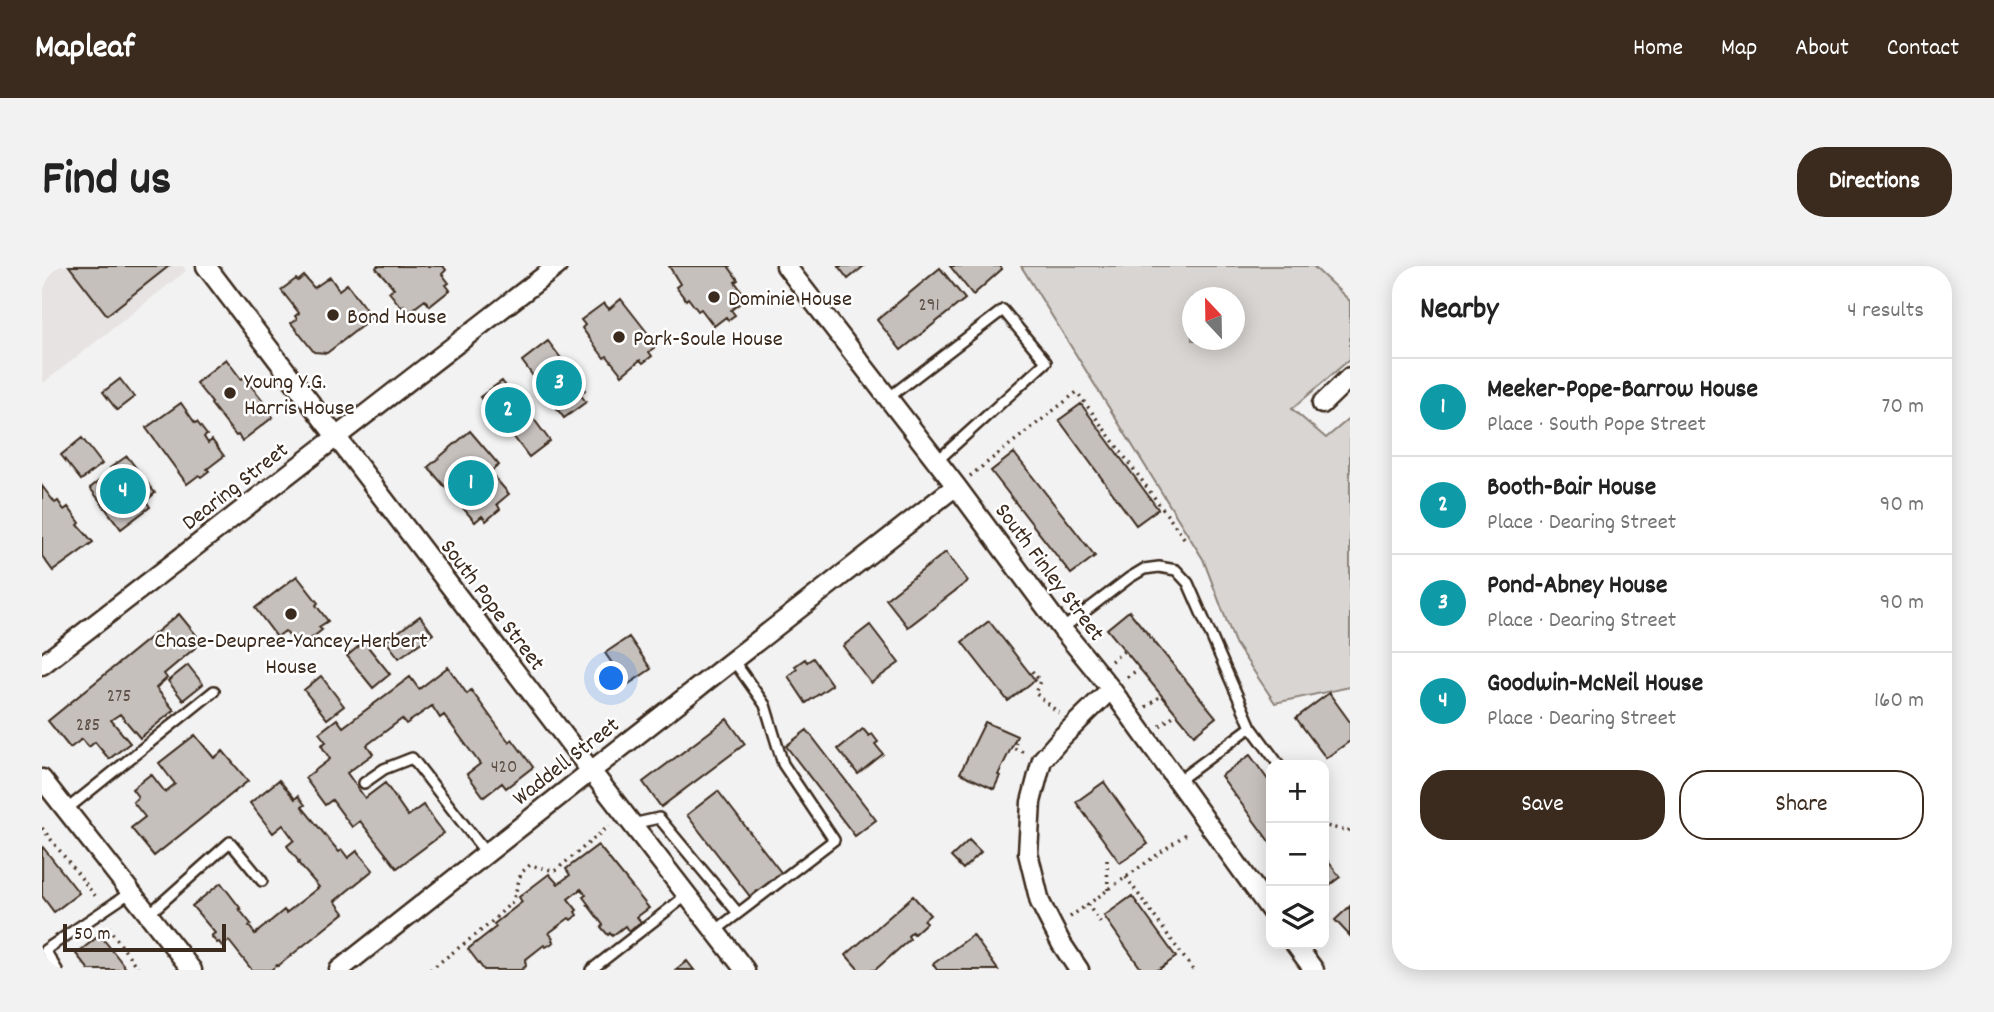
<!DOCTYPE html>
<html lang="en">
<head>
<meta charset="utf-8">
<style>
  :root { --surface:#fff; --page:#f2f2f2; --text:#222; --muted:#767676; --line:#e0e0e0; --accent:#3b2a1e }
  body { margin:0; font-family:Dekko,sans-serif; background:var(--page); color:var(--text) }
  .controls { position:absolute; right:21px; bottom:21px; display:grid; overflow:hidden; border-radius:14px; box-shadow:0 4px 18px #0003 }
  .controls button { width:63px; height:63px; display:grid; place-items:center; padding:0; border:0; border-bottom:2px solid var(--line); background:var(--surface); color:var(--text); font:35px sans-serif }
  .compass { position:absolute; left:1140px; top:21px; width:63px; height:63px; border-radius:50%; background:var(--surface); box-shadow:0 4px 18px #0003; rotate:338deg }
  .scale { position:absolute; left:21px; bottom:18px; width:163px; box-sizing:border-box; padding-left:7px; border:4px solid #3b2a1e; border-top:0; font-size:19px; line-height:24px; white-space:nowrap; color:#3b2a1e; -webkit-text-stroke:5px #fff; paint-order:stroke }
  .you { position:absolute; left:570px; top:413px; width:24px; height:24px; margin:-18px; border:5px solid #fff; border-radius:50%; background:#1a73e8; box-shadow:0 0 0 10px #1a73e833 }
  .badge { display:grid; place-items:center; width:46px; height:46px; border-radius:50%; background:var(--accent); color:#fff; font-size:23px; font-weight:700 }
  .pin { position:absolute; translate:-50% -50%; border:4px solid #fff; box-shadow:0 2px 7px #0006 }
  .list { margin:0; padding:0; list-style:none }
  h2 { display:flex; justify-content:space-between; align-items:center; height:91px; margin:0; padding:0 28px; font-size:30px }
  h2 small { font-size:23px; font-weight:400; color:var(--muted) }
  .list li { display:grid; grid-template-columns:46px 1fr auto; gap:21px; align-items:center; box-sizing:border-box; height:98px; padding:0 28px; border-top:2px solid var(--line) }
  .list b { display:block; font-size:26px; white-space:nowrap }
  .list p { margin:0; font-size:23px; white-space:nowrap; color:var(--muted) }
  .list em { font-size:23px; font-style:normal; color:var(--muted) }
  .actions { display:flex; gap:14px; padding:21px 28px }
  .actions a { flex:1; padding:16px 0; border:2px solid var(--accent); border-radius:28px; text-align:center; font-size:24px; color:var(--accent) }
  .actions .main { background:var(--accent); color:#fff }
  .icon { flex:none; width:38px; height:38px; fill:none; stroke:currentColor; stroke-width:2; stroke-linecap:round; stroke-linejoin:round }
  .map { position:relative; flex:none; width:1308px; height:704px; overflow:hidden; border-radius:28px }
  header { display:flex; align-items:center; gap:42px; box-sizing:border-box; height:98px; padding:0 35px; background:var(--accent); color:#fff }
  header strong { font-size:33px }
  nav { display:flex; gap:38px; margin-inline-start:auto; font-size:24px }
  .intro { display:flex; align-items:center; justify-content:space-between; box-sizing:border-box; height:168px; padding:0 42px }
  h1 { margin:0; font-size:49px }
  .button { padding:18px 32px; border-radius:28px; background:var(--accent); color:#fff; font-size:24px; font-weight:700 }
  main { display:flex; gap:42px; padding:0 42px }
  aside { flex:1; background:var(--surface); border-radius:28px; box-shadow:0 4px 18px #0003 }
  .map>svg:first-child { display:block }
</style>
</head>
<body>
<header>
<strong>Mapleaf</strong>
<nav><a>Home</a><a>Map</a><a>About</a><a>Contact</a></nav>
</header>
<div class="intro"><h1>Find us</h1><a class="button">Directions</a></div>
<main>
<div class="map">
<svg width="1308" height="704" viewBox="0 0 1308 704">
  <rect width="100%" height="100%" fill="#f3f2f2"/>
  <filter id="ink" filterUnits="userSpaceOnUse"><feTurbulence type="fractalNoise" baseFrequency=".0143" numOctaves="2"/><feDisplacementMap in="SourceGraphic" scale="14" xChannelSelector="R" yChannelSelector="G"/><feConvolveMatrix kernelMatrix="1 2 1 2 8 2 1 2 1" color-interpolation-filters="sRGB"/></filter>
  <g filter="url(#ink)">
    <path fill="#e6e3e2" d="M0,0H141L144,5L0,118Z"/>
    <path fill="#d8d5d2" stroke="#8a8078" stroke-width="2" fill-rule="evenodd" d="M979,0H1271L1308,35V93L1250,143L1284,172L1308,152V421L1233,437L1193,377L1161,293ZM1150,32H1192V74H1150Z"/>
    <path fill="#c6c0bd" stroke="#3b2a1e" stroke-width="2" d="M27,0H127L65,49Z
      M335,0H401L404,4L400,8L407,17L404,19L408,24L388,40L383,34L367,46L362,39L359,41L347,26L352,22L334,2Z
      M627,0H688L687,1L696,14L693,16L705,32L689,44L693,49L686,54L684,51L672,60L659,43L656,45L646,32L644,34L634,21L638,18Z
      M796,0H822L806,13Z
      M908,0H958L960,3L931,29Z
      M898,2L923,33L859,84L835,54Z
      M262,10L272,22L288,11L297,24L305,18L330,52L285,87L272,86L249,57L255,53L253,50L257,47L239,24L254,13L256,15Z
      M579,33L615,79L607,86L610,90L601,97L598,94L580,109L565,90L562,92L540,62L543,59L539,54L562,37L567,43Z
      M506,75L543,124L538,128L544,136L522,152L480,95Z
      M184,93L199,113L202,111L227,142L225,144L231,151L200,175L196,169L194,170L169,138L170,137L154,117Z
      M78,113L92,131L75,144L61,126Z
      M460,115L467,124L469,122L508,175L487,191L468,166L465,168L438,131Z
      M139,137L153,157L155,156L165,169L162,171L166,177L170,174L182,190L165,203L167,205L159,211L157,209L145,218L104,162Z
      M1039,138L1116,243L1094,259L1017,154Z
      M428,165L457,199L448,206L467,228L455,238L458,243L444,255L440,250L433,256L386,201Z
      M40,172L60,198L39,214L19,189Z
      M972,187L1053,290L1029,308L949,205Z
      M85,190L113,227L104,235L108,241L79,263L48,222L70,205L68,202Z
      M0,220L13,237L16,235L22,244L26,241L38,257L36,259L51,276L11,305L0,290Z
      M904,286L926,315L866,361L844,333Z
      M255,310L276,337L274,339L286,355L277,361L280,364L257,382L243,365L235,371L213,342Z
      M1087,345L1174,451L1152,469L1065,363Z
      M137,348L160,376L122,408L125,412L114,422L132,444L98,472L78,448L69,454L88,477L67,493L53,476L47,481L40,473L28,482L6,455Z
      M378,350L391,368L357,392L344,375Z
      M947,355L993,414L966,435L920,376Z
      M828,359L857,397L829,417L801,380Z
      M587,371L609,403L585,419L563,387Z
      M322,376L348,408L331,422L305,390Z
      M771,392L790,419L764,437L746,410L755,403L753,400L763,393L765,396Z
      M146,399L161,418L141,434L126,415Z
      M406,401L425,428L429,424L467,476L470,473L491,501L464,522L460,517L442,531L425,508L438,498L402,449L398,452L390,440L364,458L360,453L325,479L331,488L305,507L323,532L343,517L366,550L381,539L402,567L355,602L318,555L310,561L290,534L283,539L263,512L288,493L279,479L284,476L277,467L295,453L301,461L368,411L377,423Z
      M279,410L302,440L285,453L262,424Z
      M1287,427L1308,456V475L1284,492L1254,452Z
      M685,453L703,478L619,541L601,516Z
      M943,456L975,470L956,509L958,510L952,523L918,507Z
      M821,463L827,470L830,468L836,476L833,478L841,488L816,508L796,483Z
      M765,464L834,554L813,570L744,480Z
      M153,469L172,492L181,485L206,515L112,590L89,562L103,551L91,536L96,531L90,523L109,508L123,526L133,518L117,497Z
      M1208,489L1229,518V578L1179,510Z
      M237,514L253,533L256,530L263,539L260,541L297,586L300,584L306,592L315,585L331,604L293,635L302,647L236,700L235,699L229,704H210L187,675L180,680L177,676L175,677L169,670L173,667L150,640L179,617L199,643H197L209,658L207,660L213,668L242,644L244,647L277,621L256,597L257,596L245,580L252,574L241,559L231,567L208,537Z
      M1062,516L1106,578L1078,597L1034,536Z
      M676,525L741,609L710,633L645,549Z
      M927,574L939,586L921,603L909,591Z
      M556,579L607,642L595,651L599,656L587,666L583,660L570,670L568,667L566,669L559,661L561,659L546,639H547L541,631L544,629L539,623L526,633L535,644L533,646L535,649L529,654L527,652L507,667L511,672L510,674L512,676L504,681L502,679L483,694L484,700L479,704H442L426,683L454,661L452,658L480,636L477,631L507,608L516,618L528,609L524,603Z
      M0,580L37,627L12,646L0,630Z
      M1282,590L1298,611L1282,623Z
      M871,630L888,649L882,654L884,657L872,668L870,666L866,670L868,673L833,704H817L804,689Z
      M1090,630L1134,691L1116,704H1100L1062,650Z
      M1308,640V670L1293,654Z
      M58,669L77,693L85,704H47L34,688Z
      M931,669L956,704H895L891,698Z
      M645,695L652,704H633Z"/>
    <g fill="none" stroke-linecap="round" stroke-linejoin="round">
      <defs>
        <path id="service" d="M846,132L961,44L1004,96L895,195
          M1020,363L1087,312L1102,303L1117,301L1134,304L1146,317L1209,461L1237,499
          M1136,515L1209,461
          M322,517L342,503L370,492L444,587
          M24,544L172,425
          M590,558L617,552L696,647
          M106,649L188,576L220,615
          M673,665L792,574L741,498L723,439L691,394
          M15,704L3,684L89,626
          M549,704L645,629"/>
        <path id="minor" d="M164,0L549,505L703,704
          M744,0L914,220L1020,363L1069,423L1229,645
          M1280,138L1308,111
          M0,399L515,0
          M0,513L150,704
          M1253,678L1272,704
          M297,704L549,505L914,220
          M1037,704L1019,677L998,636L986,587L989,536L1000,494L1020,471L1069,423"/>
      </defs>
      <use href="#service" stroke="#3b2a1e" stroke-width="14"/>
      <use href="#minor" stroke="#3b2a1e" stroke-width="23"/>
      <path stroke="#3b2a1e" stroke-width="3.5" stroke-dasharray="2 5" stroke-linecap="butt" d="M928,210L1035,126L1145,276
        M1069,395L1082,385
        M990,405L998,415L993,427L1017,447
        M1085,411L1097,403
        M1104,441L1120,429
        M1118,460L1135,447
        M974,476L972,482L983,487
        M1282,555L1284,560L1306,565L1308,563
        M0,562L54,631
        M1065,594L1066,624
        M1084,611L1151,704
        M1045,638L1059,657
        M1028,651L1147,566
        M66,661L97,704
        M388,704L445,660L471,635L479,607L488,599L513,605L567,560"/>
      <use href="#service" stroke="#fff" stroke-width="9"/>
      <use href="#minor" stroke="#fff" stroke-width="18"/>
    </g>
  </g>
  <g fill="#3b2a1e" stroke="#fff" stroke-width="2.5">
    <circle cx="672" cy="31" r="7"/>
    <circle cx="291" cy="49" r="7"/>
    <circle cx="577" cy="71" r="7"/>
    <circle cx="188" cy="127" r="7"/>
    <circle cx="249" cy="348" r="7"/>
  </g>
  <g text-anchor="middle" stroke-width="5" stroke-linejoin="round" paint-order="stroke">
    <g font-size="19" fill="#5e5046">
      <text x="887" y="44">291</text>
      <text x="77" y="435">275</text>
      <text x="46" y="464">285</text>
      <text x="462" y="506">420</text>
    </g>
    <g font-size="23" fill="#3b2a1e" stroke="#fff" text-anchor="start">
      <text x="686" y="39">Dominie House</text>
      <text x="305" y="57">Bond House</text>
      <text x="591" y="79">Park-Soule House</text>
      <text x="202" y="122">Young Y.G.<tspan x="202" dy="26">Harris House</tspan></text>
      <text x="249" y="381" text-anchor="middle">Chase-Deupree-Yancey-Herbert<tspan x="249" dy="26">House</tspan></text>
    </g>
    <g font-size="23" fill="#3b2a1e" stroke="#fff">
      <text transform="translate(192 219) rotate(-38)" y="8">Dearing Street</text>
      <text transform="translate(1009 305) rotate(53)" y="8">South Finley Street</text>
      <text transform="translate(452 338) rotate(53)" y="8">South Pope Street</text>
      <text transform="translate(523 494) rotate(-38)" y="8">Waddell Street</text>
    </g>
  </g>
</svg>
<div class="controls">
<button>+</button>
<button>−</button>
<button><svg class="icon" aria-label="layers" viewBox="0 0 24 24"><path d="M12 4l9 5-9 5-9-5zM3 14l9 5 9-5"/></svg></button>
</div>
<svg class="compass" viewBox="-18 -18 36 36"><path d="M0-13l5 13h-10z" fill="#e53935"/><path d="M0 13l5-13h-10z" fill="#767676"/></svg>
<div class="scale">50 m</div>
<div class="you"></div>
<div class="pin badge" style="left:429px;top:217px;background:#0f9aa8">1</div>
<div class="pin badge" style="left:466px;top:144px;background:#0f9aa8">2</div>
<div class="pin badge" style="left:517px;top:117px;background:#0f9aa8">3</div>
<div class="pin badge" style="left:81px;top:225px;background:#0f9aa8">4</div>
</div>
<aside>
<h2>Nearby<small>4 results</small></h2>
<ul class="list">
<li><span class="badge" style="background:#0f9aa8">1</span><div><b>Meeker-Pope-Barrow House</b><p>Place · South Pope Street</p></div><em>70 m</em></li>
<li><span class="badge" style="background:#0f9aa8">2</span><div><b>Booth-Bair House</b><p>Place · Dearing Street</p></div><em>90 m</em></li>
<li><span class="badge" style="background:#0f9aa8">3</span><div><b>Pond-Abney House</b><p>Place · Dearing Street</p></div><em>90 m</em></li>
<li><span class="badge" style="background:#0f9aa8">4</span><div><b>Goodwin-McNeil House</b><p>Place · Dearing Street</p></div><em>160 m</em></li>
</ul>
<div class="actions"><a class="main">Save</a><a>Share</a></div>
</aside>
</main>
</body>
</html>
